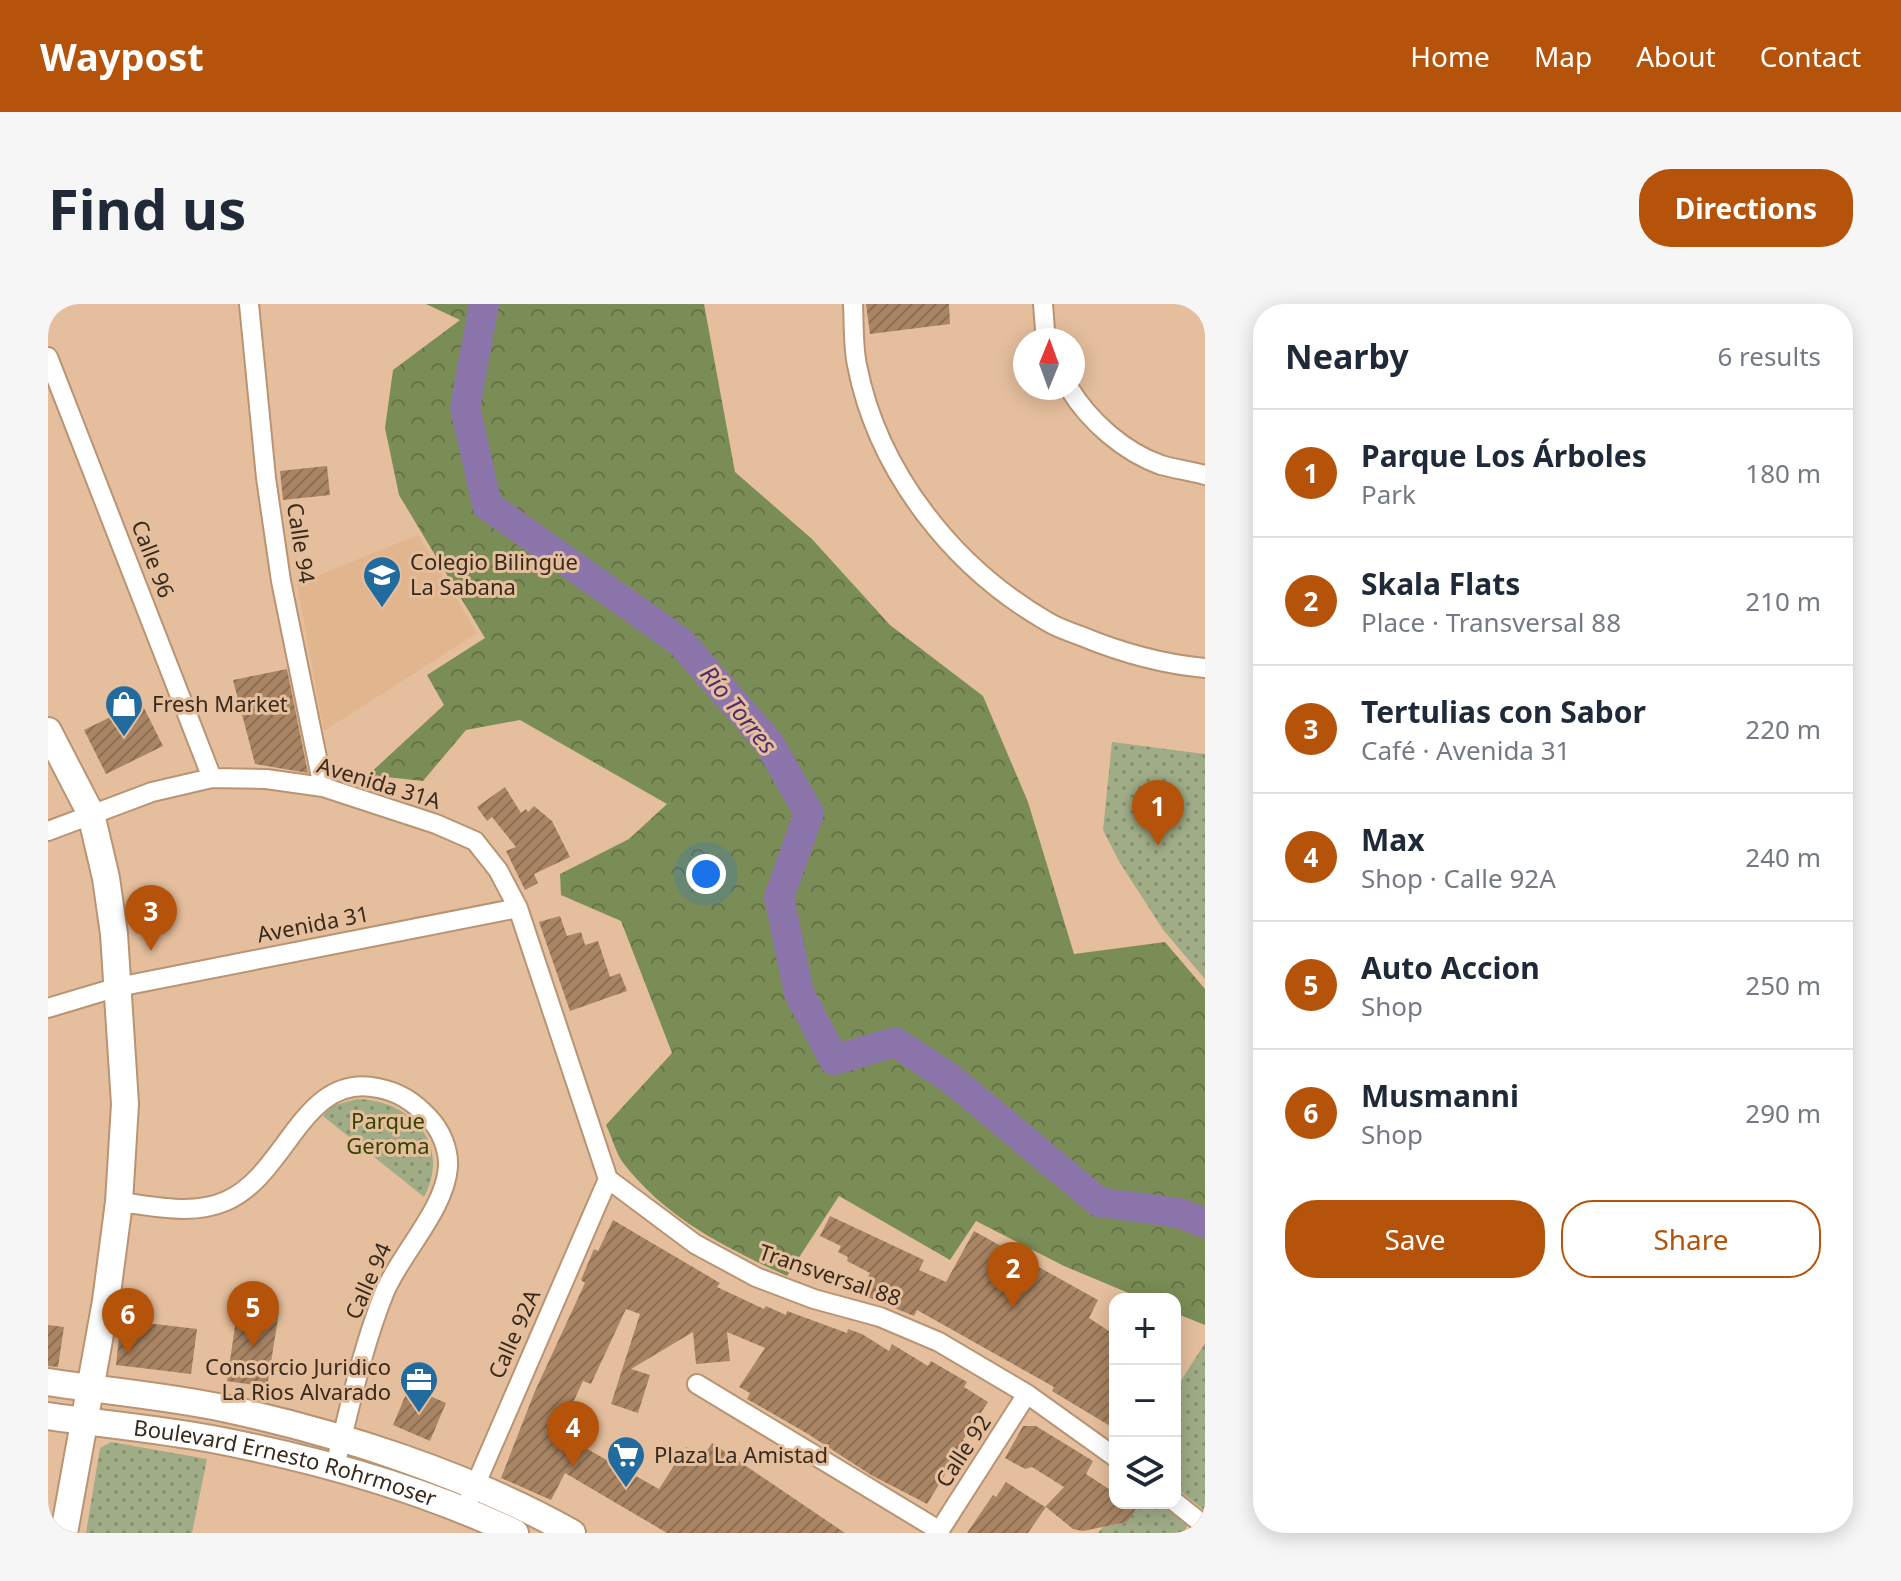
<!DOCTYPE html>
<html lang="en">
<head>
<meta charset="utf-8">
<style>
  :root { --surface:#fff; --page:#f6f6f7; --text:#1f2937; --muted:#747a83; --line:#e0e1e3; --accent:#b45309 }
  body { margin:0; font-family:"Noto Sans",sans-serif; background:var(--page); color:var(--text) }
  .controls { position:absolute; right:24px; bottom:24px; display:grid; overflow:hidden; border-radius:16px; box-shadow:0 4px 20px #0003 }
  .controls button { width:72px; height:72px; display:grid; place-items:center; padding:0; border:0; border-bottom:2px solid var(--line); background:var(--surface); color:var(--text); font:40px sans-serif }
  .compass { position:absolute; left:965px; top:24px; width:72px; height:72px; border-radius:50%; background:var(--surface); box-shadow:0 4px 20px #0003; rotate:1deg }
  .you { position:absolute; left:658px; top:570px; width:28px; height:28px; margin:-20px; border:6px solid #fff; border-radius:50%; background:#1a73e8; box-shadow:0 0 0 12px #1a73e833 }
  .badge { display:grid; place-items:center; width:52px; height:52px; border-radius:50%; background:var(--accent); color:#fff; font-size:26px; font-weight:700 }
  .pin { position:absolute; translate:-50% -66px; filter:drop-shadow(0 2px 4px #0008) }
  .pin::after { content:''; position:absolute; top:42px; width:28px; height:24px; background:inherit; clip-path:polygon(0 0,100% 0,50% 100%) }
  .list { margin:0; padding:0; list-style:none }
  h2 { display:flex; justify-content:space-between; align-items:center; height:104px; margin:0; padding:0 32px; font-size:34px }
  h2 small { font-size:26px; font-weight:400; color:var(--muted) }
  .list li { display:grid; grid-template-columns:52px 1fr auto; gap:24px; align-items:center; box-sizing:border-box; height:128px; padding:0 32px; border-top:2px solid var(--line) }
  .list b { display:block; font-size:30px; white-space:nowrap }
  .list p { margin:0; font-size:26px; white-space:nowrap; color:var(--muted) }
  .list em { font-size:26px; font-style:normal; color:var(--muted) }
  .actions { display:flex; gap:16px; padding:24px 32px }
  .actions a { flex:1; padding:18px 0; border:2px solid var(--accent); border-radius:32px; text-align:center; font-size:28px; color:var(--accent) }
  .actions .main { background:var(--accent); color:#fff }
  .icon { flex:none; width:44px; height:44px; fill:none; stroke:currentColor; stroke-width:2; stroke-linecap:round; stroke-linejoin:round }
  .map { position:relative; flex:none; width:1157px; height:1229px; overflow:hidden; border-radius:32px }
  header { display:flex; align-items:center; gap:48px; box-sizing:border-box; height:112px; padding:0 40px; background:var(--accent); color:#fff }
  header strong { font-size:38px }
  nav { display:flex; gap:44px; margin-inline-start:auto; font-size:28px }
  .intro { display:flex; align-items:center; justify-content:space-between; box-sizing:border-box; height:192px; padding:0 48px }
  h1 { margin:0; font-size:56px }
  .button { padding:20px 36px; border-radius:32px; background:var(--accent); color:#fff; font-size:28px; font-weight:700 }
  main { display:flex; gap:48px; padding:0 48px }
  aside { flex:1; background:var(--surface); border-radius:32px; box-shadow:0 4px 20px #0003 }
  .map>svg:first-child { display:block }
</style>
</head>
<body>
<header>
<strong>Waypost</strong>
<nav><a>Home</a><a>Map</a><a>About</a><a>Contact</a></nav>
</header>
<div class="intro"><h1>Find us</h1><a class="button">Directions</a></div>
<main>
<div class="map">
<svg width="1157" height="1229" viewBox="0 0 1157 1229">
  <defs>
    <pattern id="grass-dots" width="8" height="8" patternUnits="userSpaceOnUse" patternTransform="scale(2)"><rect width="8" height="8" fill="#9fac86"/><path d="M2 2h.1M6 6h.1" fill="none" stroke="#838c6d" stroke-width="1.8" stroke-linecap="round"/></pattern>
    <pattern id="forest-crowns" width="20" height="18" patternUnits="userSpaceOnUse" patternTransform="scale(2)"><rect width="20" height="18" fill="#7b8d56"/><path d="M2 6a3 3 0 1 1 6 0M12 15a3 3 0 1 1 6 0" fill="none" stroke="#667346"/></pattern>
    <pattern id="building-hatch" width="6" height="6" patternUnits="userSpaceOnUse" patternTransform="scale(2)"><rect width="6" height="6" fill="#a98564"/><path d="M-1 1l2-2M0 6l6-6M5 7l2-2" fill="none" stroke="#8b6d52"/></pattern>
  </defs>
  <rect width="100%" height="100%" fill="#e5bf9d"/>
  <path fill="#e1b58e" d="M370,231L429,329L276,427L249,280Z"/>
  <path fill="url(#grass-dots)" d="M1064,438L1157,450V675L1116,627L1072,559L1055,526Z
    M309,795C363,796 404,840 376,893L275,812L284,802Z
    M1157,1039V1207L1127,1183V1086Z
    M63,1138L159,1155L144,1229H38L52,1144Z
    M1093,1199H1121L1143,1215L1135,1229H1050L1055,1223L1079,1218Z"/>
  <path fill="url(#forest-crowns)" d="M378,0H656L687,168L764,235L842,321L935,392L980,498L1026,650L1117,638L1157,685V1021L1127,1009V995H1095L1016,962L928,917L902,956L791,892L739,972C677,943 620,916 576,860C568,850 564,833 558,821L624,749L573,617L513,591L512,570L581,535L619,500L472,416L418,426L375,477L320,471L396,401L379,371L437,334L351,191L337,124L345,66L412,16Z"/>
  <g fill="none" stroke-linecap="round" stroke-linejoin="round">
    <path stroke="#8c75aa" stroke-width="30" d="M436,0L417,103L439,201L633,338L721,439L761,509L731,593L751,689L786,756L847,738L902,774L1051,898L1131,909L1157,919"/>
  </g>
  <path fill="url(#building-hatch)" d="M818,0H901L902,20L822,30Z
    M279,162L282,191L235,196L232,167Z
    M239,365L260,469L207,460L185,376Z
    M93,398L115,442L58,470L36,426Z
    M457,483L473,509L478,505L480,508L486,502L504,517L522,553L486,570L490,579L477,586L458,547L468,543L444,513L439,517L429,503Z
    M512,612L519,632L533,628L537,641L550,637L562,673L572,669L579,687L522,707L491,618Z
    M782,912L876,956L871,966L898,978L926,927L1050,996L1041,1014L1067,1031V1125L1004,1087L1006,1083L869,1006L866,1012L812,990L822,969L799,957L800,953L790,948L793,942L772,932Z
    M565,916L672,979L669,983L716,1005L718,1002L738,1011L739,1007L799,1029L800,1025L814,1030L841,1047L844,1040L880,1062L883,1057L919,1078L916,1083L940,1098L915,1136L921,1140L913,1154L909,1151L879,1200L823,1171L760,1130L699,1095L702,1089L691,1083L717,1044L679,1028L682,1057L648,1060L645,1028L583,1065L602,1071L590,1109L563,1100L592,1010L578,1005L543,1080L535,1077L523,1103L535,1108L523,1136L611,1185L638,1143L655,1153L664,1139L797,1229H619L517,1169L503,1196L453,1174L487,1087L537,979L533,976L546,945L550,947Z
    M190,1002L231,1008L219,1083L179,1077Z
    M73,1016L149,1025L143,1070L68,1061Z
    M0,1021L16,1023L10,1063L0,1062Z
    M361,1083L398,1099L382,1137L345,1121Z
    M975,1122H988L1045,1157L1038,1170L1067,1189V1199H1081L1089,1204L1079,1218L1035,1227L1025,1225L998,1203L980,1229H919L945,1191L948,1193L958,1178L997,1203L1016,1183L984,1163L977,1165L957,1154Z"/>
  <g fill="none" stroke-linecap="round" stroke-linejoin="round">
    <defs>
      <path id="street" d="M201,0L218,174L233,277L275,483
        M805,0C806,20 805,42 809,61C830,169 906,264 1000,318C1010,324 1022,328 1033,332C1074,349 1113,360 1157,364
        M995,0L997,26L1000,36
        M0,53L164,474
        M1021,84C1041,117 1076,148 1113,161C1127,165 1143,167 1157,171
        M0,527L104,488L164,474L218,475L275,483L388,520L427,537L450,566L470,604L560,875L647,940L708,973L766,995L832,1013L891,1038L979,1090L1067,1153
        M0,704L70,683L470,604
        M71,898C106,902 144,912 178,897C239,871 255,767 330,784C351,788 366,798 381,814C393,826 401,846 400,863C397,905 354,948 337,987C314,1044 302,1103 287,1162
        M649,1080L892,1227
        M1127,1198L1157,1222
        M417,1205L560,875
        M890,1229L979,1090"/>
      <g id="secondary">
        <path d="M0,427L43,510L58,574L66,630L77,800L71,898L58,997L16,1229"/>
        <path d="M0,1078C58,1087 118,1092 175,1104C291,1129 421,1171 524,1229"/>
        <path id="s1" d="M0,1112C54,1120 110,1125 164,1135C268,1155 371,1183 467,1229"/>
      </g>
    </defs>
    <use href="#street" stroke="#b99473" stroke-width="22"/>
    <use href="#secondary" stroke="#b99473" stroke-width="30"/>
    <use href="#street" stroke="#fff" stroke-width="18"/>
    <use href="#secondary" stroke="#fff" stroke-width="26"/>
  </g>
  <defs>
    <symbol id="school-pin" viewBox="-11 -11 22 30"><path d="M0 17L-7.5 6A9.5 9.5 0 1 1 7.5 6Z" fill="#216b9f" stroke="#e5bf9d"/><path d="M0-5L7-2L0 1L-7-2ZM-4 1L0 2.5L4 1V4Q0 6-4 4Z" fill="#fff"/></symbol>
    <symbol id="shop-pin" viewBox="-11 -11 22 30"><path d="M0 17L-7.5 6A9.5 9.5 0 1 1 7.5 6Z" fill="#216b9f" stroke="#e5bf9d"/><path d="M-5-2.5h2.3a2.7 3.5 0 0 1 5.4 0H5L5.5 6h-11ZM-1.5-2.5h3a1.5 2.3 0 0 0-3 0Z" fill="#fff"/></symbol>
    <symbol id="office-pin" viewBox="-11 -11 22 30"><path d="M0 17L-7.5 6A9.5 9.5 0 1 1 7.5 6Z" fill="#216b9f" stroke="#e5bf9d"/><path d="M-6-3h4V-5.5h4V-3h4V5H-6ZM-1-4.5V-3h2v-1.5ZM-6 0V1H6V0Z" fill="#fff"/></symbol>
    <symbol id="supermarket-pin" viewBox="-11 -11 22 30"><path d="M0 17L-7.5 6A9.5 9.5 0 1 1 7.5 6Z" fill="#216b9f" stroke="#e5bf9d"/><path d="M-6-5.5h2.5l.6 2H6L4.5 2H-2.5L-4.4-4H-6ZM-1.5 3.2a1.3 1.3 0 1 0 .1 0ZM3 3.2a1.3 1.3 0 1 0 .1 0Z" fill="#fff"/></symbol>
  </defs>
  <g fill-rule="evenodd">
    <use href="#school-pin" x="312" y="249" width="44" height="60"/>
    <use href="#shop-pin" x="54" y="378" width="44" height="60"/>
    <use href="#office-pin" x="349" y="1054" width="44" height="60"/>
    <use href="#supermarket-pin" x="556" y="1129" width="44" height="60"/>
  </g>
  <g text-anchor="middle" stroke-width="6" stroke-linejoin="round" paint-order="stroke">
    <g font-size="22" fill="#382a1c" stroke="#e5bf9d">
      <text transform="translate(253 239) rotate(81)" y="8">Calle 94</text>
      <text transform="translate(105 255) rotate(69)" y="8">Calle 96</text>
      <text transform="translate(331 479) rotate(17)" y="8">Avenida 31A</text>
      <text transform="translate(265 620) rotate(-11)" y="8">Avenida 31</text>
      <text transform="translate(782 971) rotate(19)" y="8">Transversal 88</text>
      <text transform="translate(320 977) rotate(-66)" y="8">Calle 94</text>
      <text transform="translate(466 1030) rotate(-66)" y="8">Calle 92A</text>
      <text transform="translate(915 1147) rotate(-57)" y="8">Calle 92</text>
      <text dy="8" stroke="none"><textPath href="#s1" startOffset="242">Boulevard Ernesto Rohrmoser</textPath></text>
    </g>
    <g font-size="22" fill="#382a1c" stroke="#e5bf9d" text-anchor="start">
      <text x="362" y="266">Colegio Bilingüe<tspan x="362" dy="25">La Sabana</tspan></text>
      <text x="104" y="408">Fresh Market</text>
      <text x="343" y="1071" text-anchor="end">Consorcio Juridico<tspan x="343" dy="25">La Rios Alvarado</tspan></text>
      <text x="606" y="1159">Plaza La Amistad</text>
    </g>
    <g font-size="22" fill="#334300" stroke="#e5bf9d">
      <text x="340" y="825">Parque<tspan x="340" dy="25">Geroma</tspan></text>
    </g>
    <g font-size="24" font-style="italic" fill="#4c2d6e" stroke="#e5bf9d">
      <text transform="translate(690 406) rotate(51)" y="8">Río Torres</text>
    </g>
  </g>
</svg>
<div class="controls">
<button>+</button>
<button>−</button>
<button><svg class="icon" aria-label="layers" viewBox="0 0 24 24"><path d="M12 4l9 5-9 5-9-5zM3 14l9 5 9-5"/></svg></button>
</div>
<svg class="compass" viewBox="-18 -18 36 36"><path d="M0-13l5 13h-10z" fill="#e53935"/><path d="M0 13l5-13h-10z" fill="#747a83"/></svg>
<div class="you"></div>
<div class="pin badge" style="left:1110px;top:542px">1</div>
<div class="pin badge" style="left:965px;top:1004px">2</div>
<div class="pin badge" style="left:103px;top:647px">3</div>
<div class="pin badge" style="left:525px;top:1163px">4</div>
<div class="pin badge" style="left:205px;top:1043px">5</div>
<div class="pin badge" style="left:80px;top:1050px">6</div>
</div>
<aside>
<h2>Nearby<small>6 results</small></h2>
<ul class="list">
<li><span class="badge">1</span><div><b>Parque Los Árboles</b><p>Park</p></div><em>180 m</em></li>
<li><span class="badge">2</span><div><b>Skala Flats</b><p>Place · Transversal 88</p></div><em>210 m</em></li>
<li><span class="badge">3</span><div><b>Tertulias con Sabor</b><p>Café · Avenida 31</p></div><em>220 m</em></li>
<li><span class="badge">4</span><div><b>Max</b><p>Shop · Calle 92A</p></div><em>240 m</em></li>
<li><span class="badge">5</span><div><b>Auto Accion</b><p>Shop</p></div><em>250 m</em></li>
<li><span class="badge">6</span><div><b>Musmanni</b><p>Shop</p></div><em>290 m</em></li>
</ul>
<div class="actions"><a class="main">Save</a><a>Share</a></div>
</aside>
</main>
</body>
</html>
